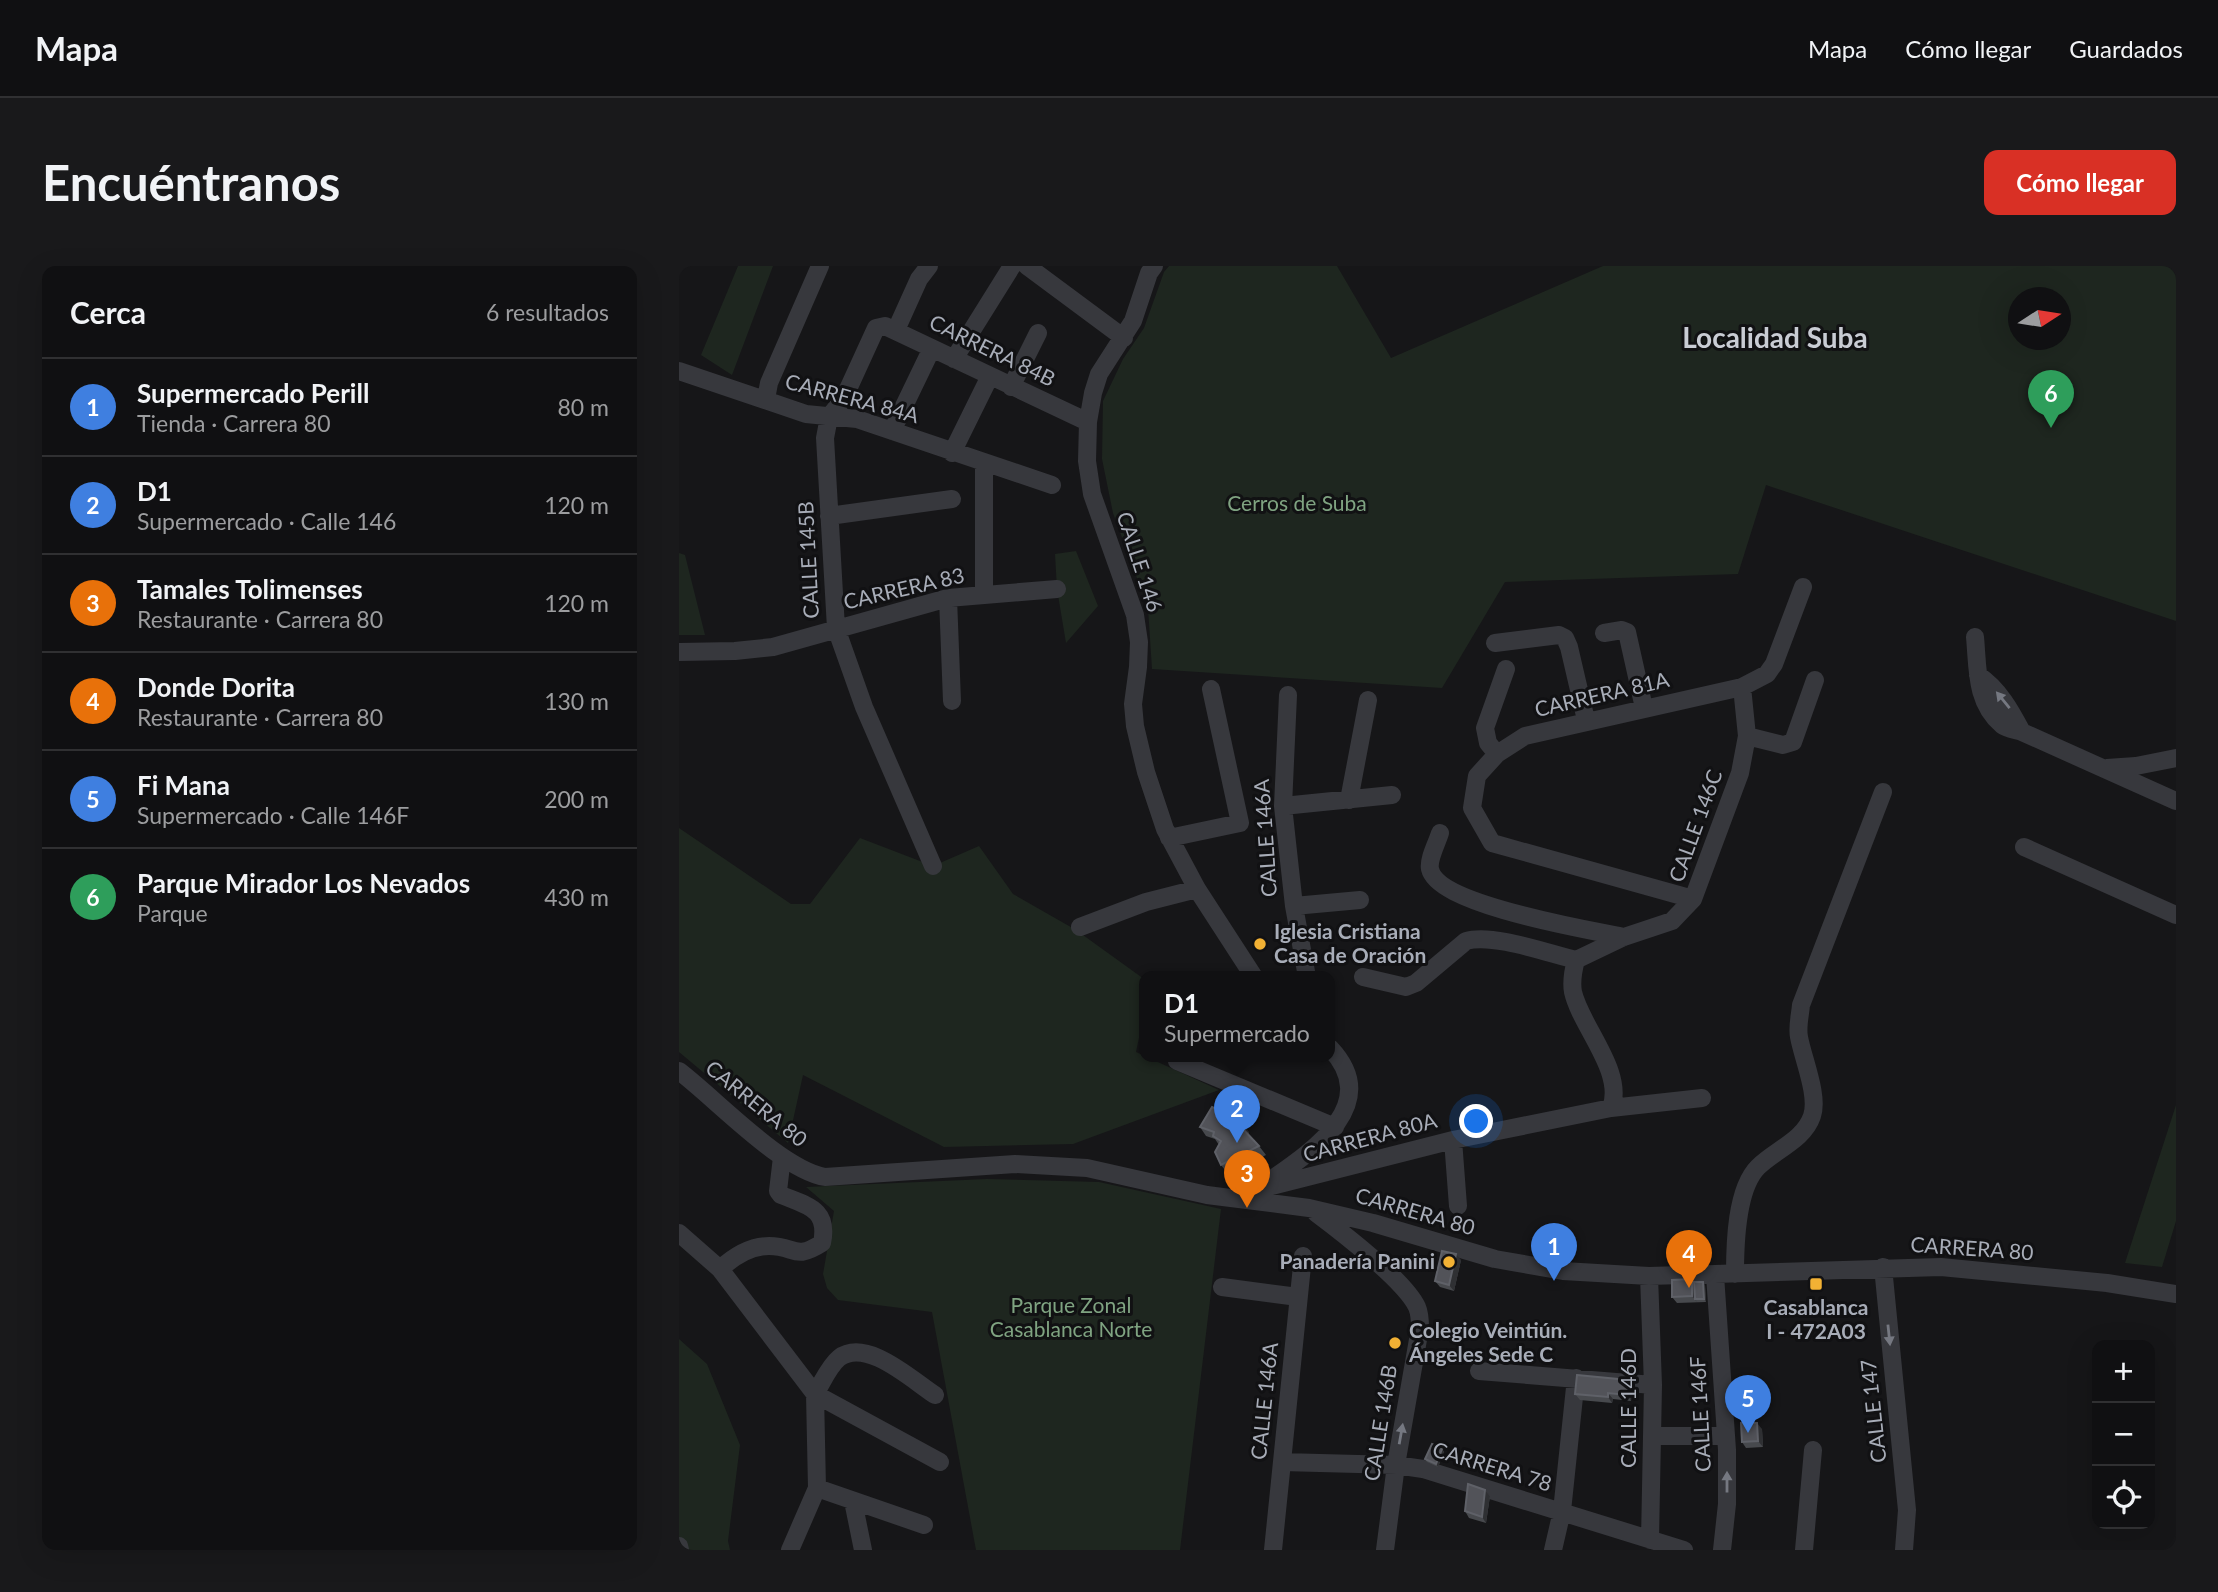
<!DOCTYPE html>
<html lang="es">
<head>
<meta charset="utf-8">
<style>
  :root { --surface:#101012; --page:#19191b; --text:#f1f3f6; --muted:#9c9d9f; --line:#303032; --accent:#d93025 }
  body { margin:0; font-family:Lato,sans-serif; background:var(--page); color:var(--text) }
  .controls { position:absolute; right:21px; bottom:21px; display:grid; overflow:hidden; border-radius:14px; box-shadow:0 7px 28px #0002 }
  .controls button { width:63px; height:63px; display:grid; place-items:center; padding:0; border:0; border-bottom:2px solid var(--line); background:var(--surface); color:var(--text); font:35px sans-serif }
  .compass { position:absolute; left:1329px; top:21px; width:63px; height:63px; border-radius:50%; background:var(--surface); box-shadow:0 7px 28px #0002; rotate:78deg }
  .you { position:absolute; left:798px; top:856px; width:24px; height:24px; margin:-18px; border:5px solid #fff; border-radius:50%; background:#1a73e8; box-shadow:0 0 0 10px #1a73e833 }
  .badge { display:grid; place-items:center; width:46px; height:46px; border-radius:50%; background:var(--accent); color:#fff; font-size:23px; font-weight:700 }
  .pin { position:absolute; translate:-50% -58px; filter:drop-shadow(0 2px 4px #0008) }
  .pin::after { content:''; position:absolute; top:37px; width:24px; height:21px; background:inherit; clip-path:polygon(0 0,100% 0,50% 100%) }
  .popup { position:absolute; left:460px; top:705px; width:196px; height:91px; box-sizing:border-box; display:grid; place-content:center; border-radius:14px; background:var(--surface); filter:drop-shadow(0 2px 5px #0005); font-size:23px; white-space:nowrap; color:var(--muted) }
  .popup b { font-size:26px; color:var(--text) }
  .popup::after { content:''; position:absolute; left:50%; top:100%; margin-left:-14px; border:14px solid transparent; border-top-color:var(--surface) }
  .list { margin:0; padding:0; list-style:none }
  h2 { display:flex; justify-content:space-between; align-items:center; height:91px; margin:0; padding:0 28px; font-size:30px }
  h2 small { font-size:23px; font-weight:400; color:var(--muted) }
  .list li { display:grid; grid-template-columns:46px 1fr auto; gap:21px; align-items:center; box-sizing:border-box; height:98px; padding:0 28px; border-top:2px solid var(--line) }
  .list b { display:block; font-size:26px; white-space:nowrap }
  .list p { margin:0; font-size:23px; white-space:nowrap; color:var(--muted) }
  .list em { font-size:23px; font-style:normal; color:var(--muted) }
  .icon { flex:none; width:38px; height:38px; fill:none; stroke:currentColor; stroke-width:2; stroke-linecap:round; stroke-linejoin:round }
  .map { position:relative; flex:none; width:1497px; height:1284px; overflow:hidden; border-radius:14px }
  header { display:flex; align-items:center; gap:42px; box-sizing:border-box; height:98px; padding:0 35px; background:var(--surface); border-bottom:2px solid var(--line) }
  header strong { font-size:33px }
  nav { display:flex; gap:38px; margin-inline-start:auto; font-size:24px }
  .intro { display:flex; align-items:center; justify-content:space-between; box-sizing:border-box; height:168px; padding:0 42px }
  h1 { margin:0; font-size:49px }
  .button { padding:18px 32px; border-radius:14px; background:var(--accent); color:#fff; font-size:24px; font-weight:700 }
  main { display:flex; gap:42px; padding:0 42px }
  aside { flex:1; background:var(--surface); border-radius:14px; box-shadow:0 7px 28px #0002 }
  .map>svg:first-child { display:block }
</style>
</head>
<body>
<header>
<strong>Mapa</strong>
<nav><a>Mapa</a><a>Cómo llegar</a><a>Guardados</a></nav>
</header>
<div class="intro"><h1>Encuéntranos</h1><a class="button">Cómo llegar</a></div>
<main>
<aside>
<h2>Cerca<small>6 resultados</small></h2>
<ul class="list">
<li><span class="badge" style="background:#3f7fe0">1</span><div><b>Supermercado Perill</b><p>Tienda · Carrera 80</p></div><em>80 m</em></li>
<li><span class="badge" style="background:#3f7fe0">2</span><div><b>D1</b><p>Supermercado · Calle 146</p></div><em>120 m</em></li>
<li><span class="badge" style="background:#e8710a">3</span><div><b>Tamales Tolimenses</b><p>Restaurante · Carrera 80</p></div><em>120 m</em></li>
<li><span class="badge" style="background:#e8710a">4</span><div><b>Donde Dorita</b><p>Restaurante · Carrera 80</p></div><em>130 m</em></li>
<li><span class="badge" style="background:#3f7fe0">5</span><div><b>Fi Mana</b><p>Supermercado · Calle 146F</p></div><em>200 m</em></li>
<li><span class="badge" style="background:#2e9e5b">6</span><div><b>Parque Mirador Los Nevados</b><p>Parque</p></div><em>430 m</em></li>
</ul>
</aside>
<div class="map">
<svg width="1497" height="1284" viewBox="0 0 1497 1284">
  <rect width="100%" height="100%" fill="#161618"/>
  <path fill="#1e261f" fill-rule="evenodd" d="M59,0H94L53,109L22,89Z
    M490,0H658L712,92L924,0H1497V355L1087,219L1059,308L826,316L763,422L473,403L469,342L434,247L423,193L424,135L444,93L465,62L485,6ZM1339,32H1381V74H1339Z
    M397,285L419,340L387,377L378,323L376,288Z
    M0,287L6,289L26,369H0Z
    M0,562L112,638H131L181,572L254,600L300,580L334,628L397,664L465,713V748L457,786L540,824L394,878L265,881L124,809L109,877L0,786Z
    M1497,839V955L1483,1001L1446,997Z
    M308,913L420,916L542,943L501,1284H297L253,1046L159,1034L148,1022L144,1008L155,945L127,921Z
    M0,1073L28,1098L61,1179L49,1275L51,1284H0Z"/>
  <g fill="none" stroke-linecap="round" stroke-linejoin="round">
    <path stroke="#37383d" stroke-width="18" d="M348,0L445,72
      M475,0L470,7L454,55L420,108L414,127L409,156L408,195L413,228L456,349L460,376L459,401L454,438L456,460L467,506L486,563L518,623L575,711
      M217,64L240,13L250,0
      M275,93L333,0
      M0,105L127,148L178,153L373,219
      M332,121L359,67
      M87,133L90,117L141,0
      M213,165L253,82
      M273,187L311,110
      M150,250L273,233
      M305,329V196
      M269,332L273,435
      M925,367L943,364L948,366L965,442
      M1296,371C1299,402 1296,436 1323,459C1328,463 1337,464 1343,466C1332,445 1320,423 1299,409
      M816,377L880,369L886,372L890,381L907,454
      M0,386L56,385L94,381L269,332L378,323
      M609,429L604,540L615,640L628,711
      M1343,466L1497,535
      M1068,470L1104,479L1114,476L1136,414
      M818,488L809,477L806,462L827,403
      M1428,502L1457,500L1497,492
      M670,534L689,434
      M604,540L713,529
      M761,567C758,577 749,593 751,603C759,639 911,664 945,671
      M490,572L561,557L532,423
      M1345,581L1497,649
      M254,600L185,441L157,362L146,172L150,151L165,132L197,62L206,60L409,156
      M1014,633L813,577L793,542L798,510L818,488L846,470L1063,421L1088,408L1095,398L1124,321
      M615,640L681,634
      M401,661L467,636L518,623
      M684,711L727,721L737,717L787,675C813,667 868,687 897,694
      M498,795L656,861
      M0,805C38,834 102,903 146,911L336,898L408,902L528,929L630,942L694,957L816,993L884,1005L970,1010L1262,1001L1428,1017L1497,1028
      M932,842C946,806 902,761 894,726C892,715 894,705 897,694L945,671L993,655L1014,633L1061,507L1068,470L1063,421
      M774,874L779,940
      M586,918C629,888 706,840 651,782
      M577,924L774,874L932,842L1023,832
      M637,947C661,965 726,1015 738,1041C741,1048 741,1054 741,1062L717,1199L706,1284
      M0,967L41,1003L136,1128L138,1222L111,1284
      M1204,1001L1228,1244L1225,1284
      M41,1003C54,991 71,980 90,980C117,980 115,995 143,977C150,943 129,940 102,929L99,925L103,891
      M1056,1008C1056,978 1057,923 1079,901C1096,884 1125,874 1133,850C1140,830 1124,793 1120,771C1118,761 1121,750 1122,739L1204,526
      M1036,1009L1048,1184V1238L1043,1284
      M970,1010L974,1119L971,1274
      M543,1021L619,1031
      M800,1105L974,1119
      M256,1129C233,1114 187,1071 160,1092C150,1100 143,1117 136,1128L261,1196
      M973,1170H1047
      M603,1196L717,1199L744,1203L1005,1284
      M138,1222L245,1259
      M174,1235L184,1284
      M0,1280L1,1284
      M594,1284L624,990
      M874,1284L883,1245L897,1112
      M1125,1284L1134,1184"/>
  </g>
  <path fill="#47494d" d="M521,861L570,866L569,869L580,880L587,889L549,908L542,899L540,879L536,873L527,870Z
    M782,994L775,1025L761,1021L756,1015Z
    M1015,1016L1026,1019L1027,1036L998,1037L993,1031Z
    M949,1114L953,1120L952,1135L934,1133L933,1137L901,1134L896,1128Z
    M1083,1163L1084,1181L1067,1182L1063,1176Z
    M763,1183L765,1186L759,1201L748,1196L746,1193Z
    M806,1224L811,1230L807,1257L790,1252L786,1245Z"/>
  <path fill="#2f3033" d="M563,857L570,866L569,871L563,862Z
    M777,988L782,994L775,1025L770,1019Z
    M1013,1013L1017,1019L1016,1033L1018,1036L1013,1030Z
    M1024,1016L1026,1019L1027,1036L1025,1033Z
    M949,1114L953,1120L952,1135L948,1129Z
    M929,1127L934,1133L933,1137L929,1131Z
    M1078,1157L1083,1163L1084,1181L1079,1175Z
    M763,1183L765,1186L759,1201L757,1198Z
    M806,1224L811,1230L807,1257L803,1251Z"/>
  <path fill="#525359" stroke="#5f6168" stroke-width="2" d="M533,841L563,857V862L580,880L542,899L536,886L542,875L534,870L535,866L521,861Z
    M763,985L777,988L770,1019L756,1015Z
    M1013,1013V1030L993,1031V1014Z
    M1015,1016H1024L1025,1033H1016Z
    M898,1109L949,1114L948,1129L929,1127V1131L896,1128Z
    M1062,1157H1078L1079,1175L1063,1176Z
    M753,1178L763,1183L757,1198L746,1193Z
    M789,1218L806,1224L803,1251L786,1245Z"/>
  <defs><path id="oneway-solid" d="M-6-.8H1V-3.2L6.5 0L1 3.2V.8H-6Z" transform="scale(1.75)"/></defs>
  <g fill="#757881">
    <use href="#oneway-solid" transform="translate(1324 434) rotate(-129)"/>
    <use href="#oneway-solid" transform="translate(1210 1069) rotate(84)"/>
    <use href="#oneway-solid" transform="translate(722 1168) rotate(-80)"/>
    <use href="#oneway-solid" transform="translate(1048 1216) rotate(-90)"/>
  </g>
  <g fill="#f2b134" stroke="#111113" stroke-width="2.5">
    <circle cx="581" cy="678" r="7"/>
    <circle cx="770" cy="996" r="7"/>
    <rect x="1130" y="1011" width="14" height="14" rx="3.5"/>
    <circle cx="716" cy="1077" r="7"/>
  </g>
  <g text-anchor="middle" stroke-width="6" stroke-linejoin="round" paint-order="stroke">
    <g font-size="21" fill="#a8adb8" stroke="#111113">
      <text transform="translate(313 85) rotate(26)" y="7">CARRERA 84B</text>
      <text transform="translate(173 133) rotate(15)" y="7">CARRERA 84A</text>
      <text transform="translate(130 294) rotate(-93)" y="7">CALLE 145B</text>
      <text transform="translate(460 296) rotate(72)" y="7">CALLE 146</text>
      <text transform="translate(225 323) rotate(-13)" y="7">CARRERA 83</text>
      <text transform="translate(923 429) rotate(-13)" y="7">CARRERA 81A</text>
      <text transform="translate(1017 560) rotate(-70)" y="7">CALLE 146C</text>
      <text transform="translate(587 572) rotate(-94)" y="7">CALLE 146A</text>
      <text transform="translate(77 838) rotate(39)" y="7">CARRERA 80</text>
      <text transform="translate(691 872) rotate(-15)" y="7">CARRERA 80A</text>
      <text transform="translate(736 946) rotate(16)" y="7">CARRERA 80</text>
      <text transform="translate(1293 983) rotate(4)" y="7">CARRERA 80</text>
      <text transform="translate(586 1135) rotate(-84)" y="7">CALLE 146A</text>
      <text transform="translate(950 1142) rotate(-90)" y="7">CALLE 146D</text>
      <text transform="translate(1195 1145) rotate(-96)" y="7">CALLE 147</text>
      <text transform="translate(1022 1148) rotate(-93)" y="7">CALLE 146F</text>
      <text transform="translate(702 1157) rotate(-81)" y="7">CALLE 146B</text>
      <text transform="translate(813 1201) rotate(17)" y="7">CARRERA 78</text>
    </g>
    <g font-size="21" fill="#7fa381" stroke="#111113">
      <text x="618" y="245">Cerros de Suba</text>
      <text x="392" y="1047">Parque Zonal<tspan x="392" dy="24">Casablanca Norte</tspan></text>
    </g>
    <g font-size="21" font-weight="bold" fill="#a8adb8" stroke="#111113" text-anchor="start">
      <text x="595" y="673">Iglesia Cristiana<tspan x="595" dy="24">Casa de Oración</tspan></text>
      <text x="756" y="1003" text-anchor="end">Panadería Panini</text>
      <text x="1137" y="1049" text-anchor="middle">Casablanca<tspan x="1137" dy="24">I - 472A03</tspan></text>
      <text x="730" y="1072">Colegio Veintiún.<tspan x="730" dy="24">Ángeles Sede C</tspan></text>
    </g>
    <g font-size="28" font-weight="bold" fill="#c9ccd4" stroke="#111113">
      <text x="1096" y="82">Localidad Suba</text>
    </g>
  </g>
</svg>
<div class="controls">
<button>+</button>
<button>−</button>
<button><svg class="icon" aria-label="locate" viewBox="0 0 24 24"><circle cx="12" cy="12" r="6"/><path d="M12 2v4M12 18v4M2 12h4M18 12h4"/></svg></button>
</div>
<svg class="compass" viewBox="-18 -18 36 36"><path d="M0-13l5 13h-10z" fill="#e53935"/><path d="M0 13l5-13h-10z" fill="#9c9d9f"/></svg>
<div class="you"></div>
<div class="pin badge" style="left:875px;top:1015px;background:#3f7fe0">1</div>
<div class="pin badge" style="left:558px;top:877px;background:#3f7fe0">2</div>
<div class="popup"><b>D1</b>Supermercado</div>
<div class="pin badge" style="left:568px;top:942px;background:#e8710a">3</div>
<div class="pin badge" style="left:1010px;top:1022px;background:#e8710a">4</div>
<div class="pin badge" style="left:1069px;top:1167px;background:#3f7fe0">5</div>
<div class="pin badge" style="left:1372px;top:162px;background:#2e9e5b">6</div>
</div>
</main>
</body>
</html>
